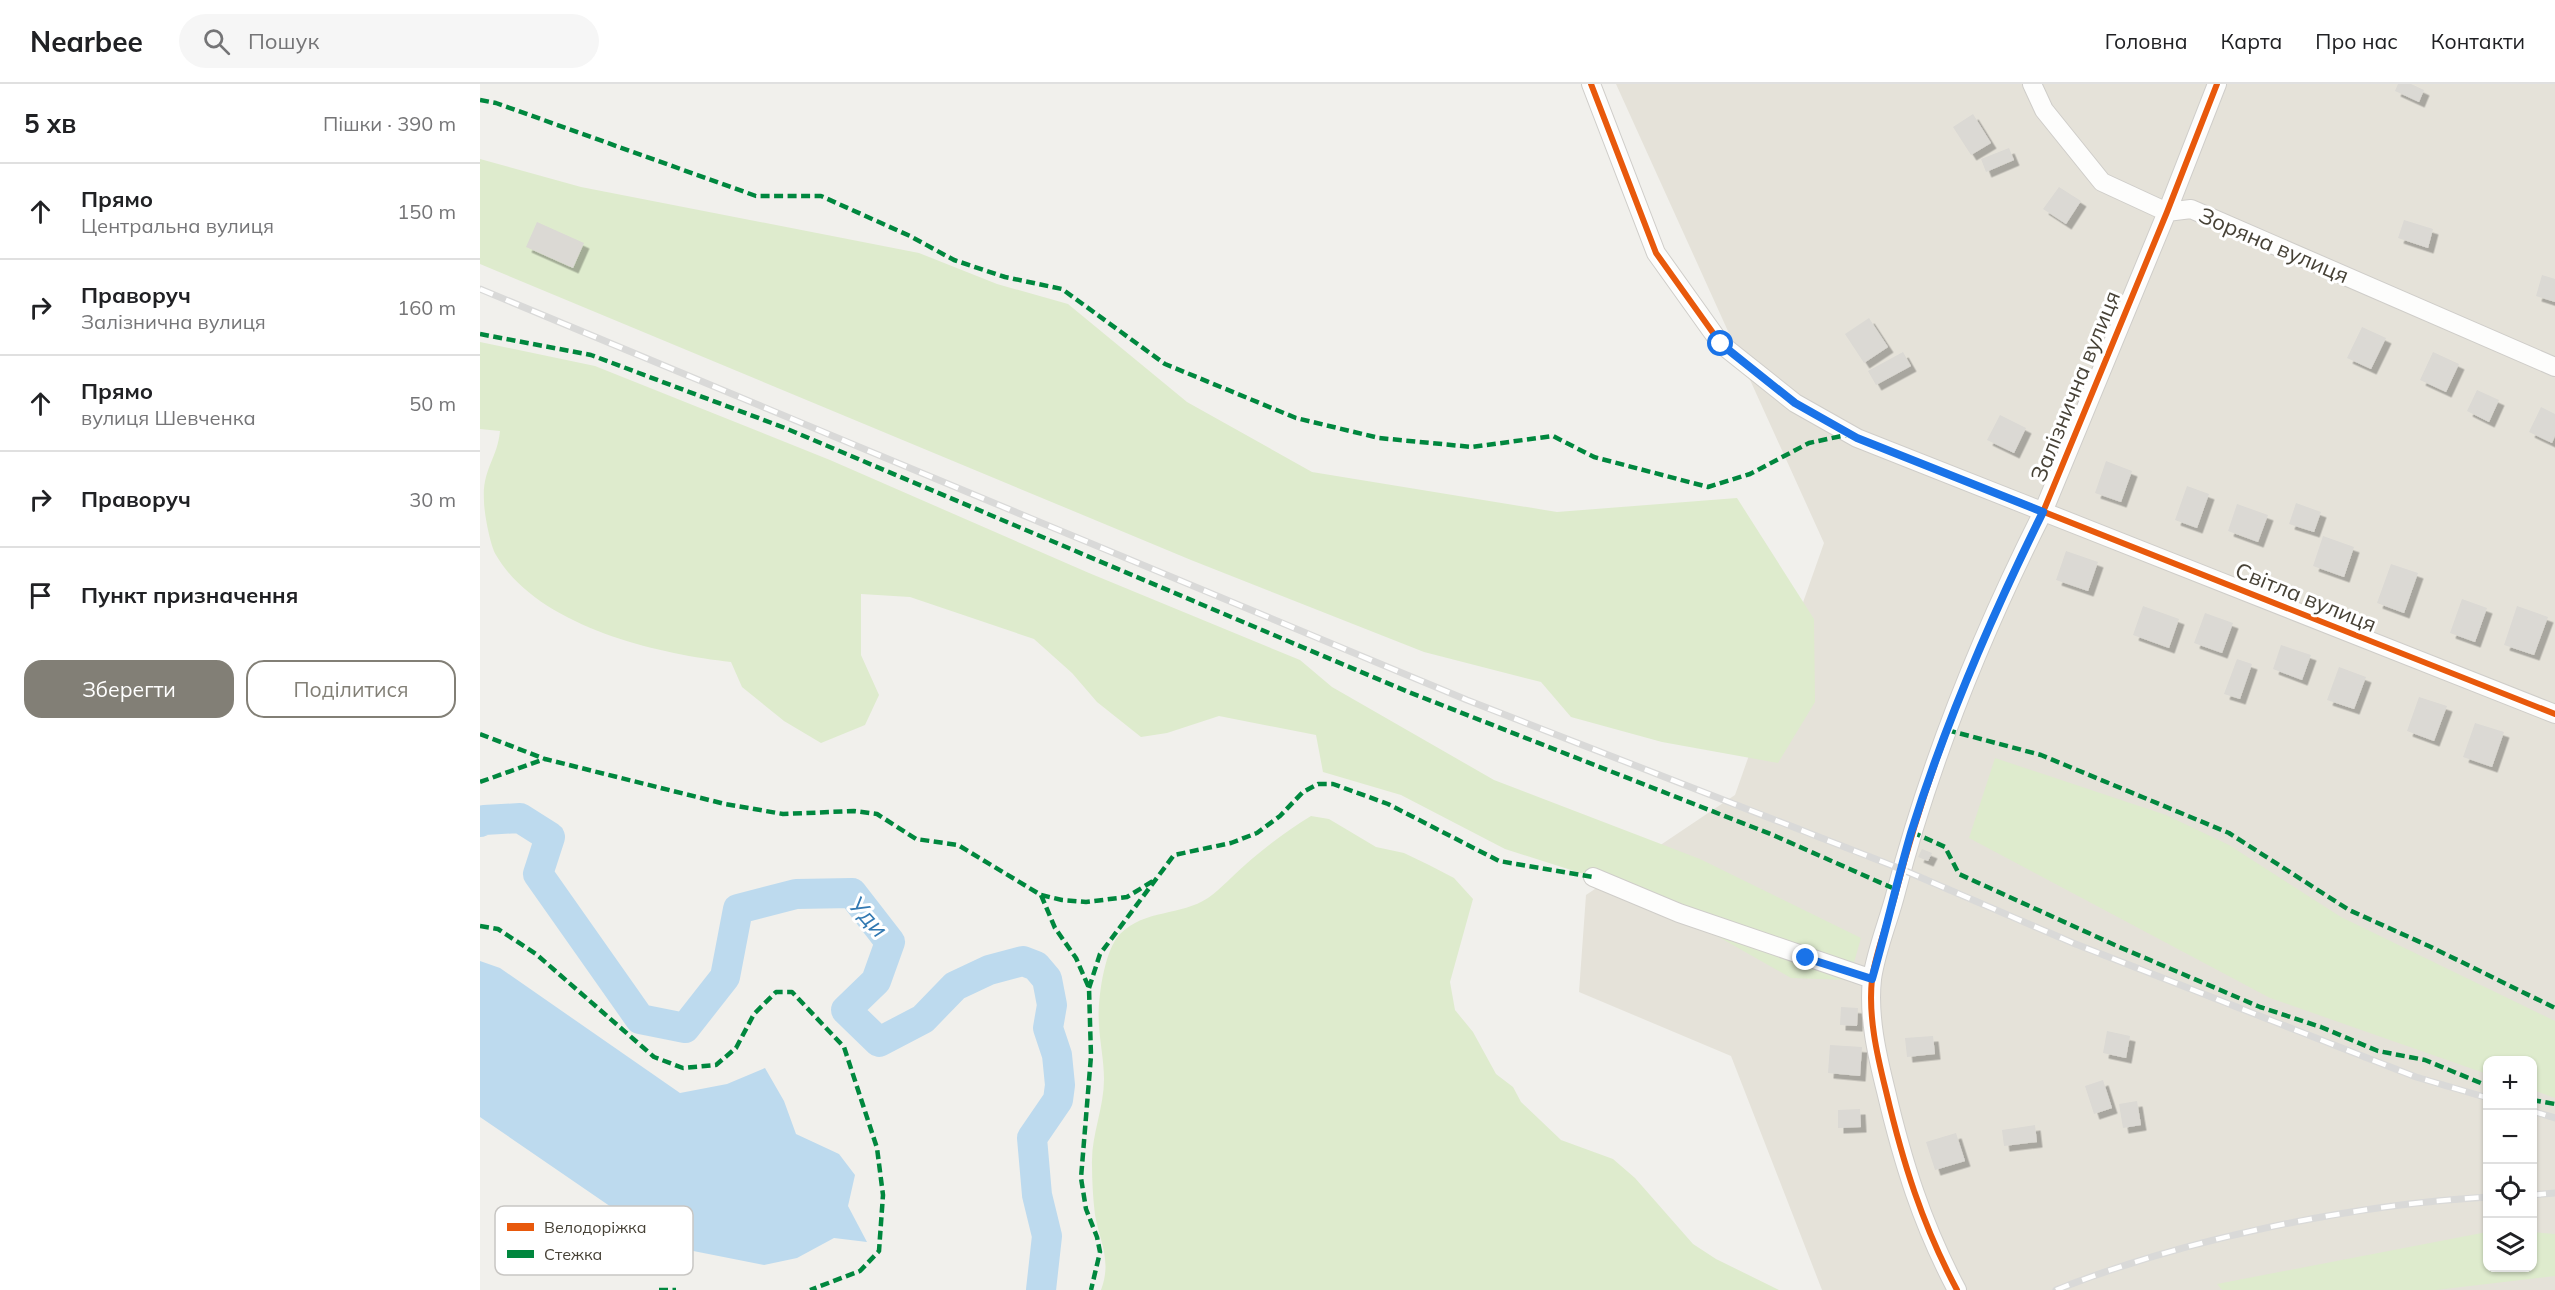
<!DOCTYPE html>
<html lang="uk">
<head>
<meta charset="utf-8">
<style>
  :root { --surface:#fff; --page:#f6f6f6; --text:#202124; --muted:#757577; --line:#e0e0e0; --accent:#827f76 }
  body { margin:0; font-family:Mulish,sans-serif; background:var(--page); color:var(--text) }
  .controls { position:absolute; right:18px; bottom:18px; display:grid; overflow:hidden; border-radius:12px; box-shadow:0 2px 4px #0004 }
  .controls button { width:54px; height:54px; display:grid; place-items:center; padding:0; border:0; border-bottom:2px solid var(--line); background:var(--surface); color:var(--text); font:30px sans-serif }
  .stop { position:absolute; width:18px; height:18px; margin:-14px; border:4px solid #1a73e8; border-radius:50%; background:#fff }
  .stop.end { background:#1a73e8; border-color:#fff; box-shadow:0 2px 6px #0008 }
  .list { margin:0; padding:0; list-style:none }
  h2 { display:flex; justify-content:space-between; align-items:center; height:78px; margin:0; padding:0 24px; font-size:26px }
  h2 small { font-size:20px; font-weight:400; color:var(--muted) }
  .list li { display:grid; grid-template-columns:39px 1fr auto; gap:18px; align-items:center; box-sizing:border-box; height:96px; padding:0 24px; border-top:2px solid var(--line) }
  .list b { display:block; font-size:22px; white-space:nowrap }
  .list p { margin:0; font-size:20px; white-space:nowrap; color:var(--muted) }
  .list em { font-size:20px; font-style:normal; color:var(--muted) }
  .actions { display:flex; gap:12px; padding:18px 24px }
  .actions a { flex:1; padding:14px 0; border:2px solid var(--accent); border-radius:18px; text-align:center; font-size:21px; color:var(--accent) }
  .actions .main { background:var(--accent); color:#fff }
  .icon { flex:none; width:33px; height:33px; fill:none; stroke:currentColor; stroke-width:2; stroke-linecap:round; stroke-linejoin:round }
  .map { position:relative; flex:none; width:2075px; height:1206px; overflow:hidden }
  header { display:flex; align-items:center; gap:36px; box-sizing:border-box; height:84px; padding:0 30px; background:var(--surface); border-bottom:2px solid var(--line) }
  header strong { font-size:28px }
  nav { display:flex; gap:33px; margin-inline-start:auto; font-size:21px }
  .search { width:420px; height:54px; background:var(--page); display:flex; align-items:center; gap:15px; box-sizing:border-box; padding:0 21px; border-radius:33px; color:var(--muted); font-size:22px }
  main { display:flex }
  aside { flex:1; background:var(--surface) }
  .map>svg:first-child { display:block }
</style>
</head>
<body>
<header>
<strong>Nearbee</strong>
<div class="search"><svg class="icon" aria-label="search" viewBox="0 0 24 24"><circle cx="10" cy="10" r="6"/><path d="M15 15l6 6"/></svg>Пошук</div>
<nav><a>Головна</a><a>Карта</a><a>Про нас</a><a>Контакти</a></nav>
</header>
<main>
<aside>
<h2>5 хв<small>Пішки · 390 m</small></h2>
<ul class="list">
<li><svg class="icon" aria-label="ahead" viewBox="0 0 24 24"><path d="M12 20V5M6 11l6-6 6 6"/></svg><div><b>Прямо</b><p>Центральна вулиця</p></div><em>150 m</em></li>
<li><svg class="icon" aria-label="right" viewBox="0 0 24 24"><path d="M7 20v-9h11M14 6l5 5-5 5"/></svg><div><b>Праворуч</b><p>Залізнична вулиця</p></div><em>160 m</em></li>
<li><svg class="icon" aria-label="ahead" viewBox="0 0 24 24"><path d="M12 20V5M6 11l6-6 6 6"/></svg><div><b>Прямо</b><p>вулиця Шевченка</p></div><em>50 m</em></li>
<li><svg class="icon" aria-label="right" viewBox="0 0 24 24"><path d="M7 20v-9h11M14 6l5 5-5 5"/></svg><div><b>Праворуч</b></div><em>30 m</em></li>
<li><svg class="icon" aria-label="arrive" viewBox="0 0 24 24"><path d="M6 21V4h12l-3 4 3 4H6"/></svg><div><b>Пункт призначення</b></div></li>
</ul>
<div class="actions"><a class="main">Зберегти</a><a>Поділитися</a></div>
</aside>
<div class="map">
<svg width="2075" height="1206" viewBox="0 0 2075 1206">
  <defs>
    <filter id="shadow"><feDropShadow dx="5.5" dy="5.5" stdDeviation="0" flood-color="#0004"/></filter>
  </defs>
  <rect width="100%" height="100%" fill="#f1f0ec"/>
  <path fill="#e5e2d9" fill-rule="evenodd" d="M1136,0H2075V1206H1342L1251,972L1099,908L1106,811L1255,711L1344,459ZM2008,976H2052V1184H2008Z"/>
  <path fill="#deebcd" d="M0,75L101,103L439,169L517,200L588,220L707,318L832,388L1077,428L1257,414L1334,535L1335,618L1298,679L1182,658L1091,633L1061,598L944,568L711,476L0,180Z
    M0,258L115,282L350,376L609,489L820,576L852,603L1014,696L1220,775L1381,854L1369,896L1311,894L1237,852L1125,801L1113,793L1025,765L921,711L843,688L836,651L739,632L687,649L661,653L617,618L592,589L554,555L430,513L381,510V571L399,611L385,641L341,659L304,637L262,603L251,578C176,570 57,542 16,471C10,461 4,428 4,417C2,385 17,376 20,347L0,345Z
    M1515,674L1686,731L1749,761L1861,833L2075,937V1014L2053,1006L2052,976H2008L2007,990L1790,914L1489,754Z
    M831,732L849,735L896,763L924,769L949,781L974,794L993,815L970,898L975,926L993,948L1016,990L1033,1003L1041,1018L1081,1056L1133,1075L1155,1094L1213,1160L1236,1175L1299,1206H621C632,1177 620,1158 615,1131C613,1115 612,1097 612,1081C611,1051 624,1025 624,995C624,977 620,959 619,941C617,918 624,866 640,850C665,825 701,832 728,814C742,804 752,792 765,781C785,763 808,746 831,732Z
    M2007,1148L2008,1184H2052L2053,1148L2075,1150V1192L1956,1206H1742L1737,1200Z"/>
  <path fill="#bddaee" d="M0,877L20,884L200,1009L247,1000L285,984L304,1017L316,1050L359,1070L375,1091L368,1122L387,1158L354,1154L317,1174L284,1181L188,1162L0,1033Z"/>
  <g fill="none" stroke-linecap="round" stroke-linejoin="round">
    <path stroke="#bddaee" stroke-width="30" d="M0,738L4,736L40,734L70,753L58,790L160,935L205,944L245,893L258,825L316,810L372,809L410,858L396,897L366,926L399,958L443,935L475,902L509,886L543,877L556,882L567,895L572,921L568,944L577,971L580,1001L578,1016L552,1054L557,1111L567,1152L561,1206"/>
  </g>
  <path fill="#dbd9d4" filter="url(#shadow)" d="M1918,0H1931L1944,6L1939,18L1915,7Z
    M1493,30L1511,59L1491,71L1473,43Z
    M1529,64L1534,76L1506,88L1501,75Z
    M1579,103L1601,117L1586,140L1563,125Z
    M1924,136L1953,145L1948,164L1918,154Z
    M57,138L104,159L93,184L46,163Z
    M2062,191L2075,195V218L2056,212Z
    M1389,234L1408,263L1384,279L1365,250Z
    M1882,243L1906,254L1891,285L1867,274Z
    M1423,268L1431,282L1396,301L1388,287Z
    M1953,268L1979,280L1966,308L1940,296Z
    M1997,306L2019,316L2009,338L1987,327Z
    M2061,323L2075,330V352L2072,359L2049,348Z
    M1520,331L1546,344L1534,369L1507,356Z
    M1626,377L1652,387L1641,418L1615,409Z
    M1707,402L1729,410L1717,444L1695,436Z
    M1816,419L1841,428L1834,448L1809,440Z
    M1757,420L1788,431L1778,458L1748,447Z
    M1843,452L1874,463L1864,493L1833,482Z
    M1586,467L1618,478L1608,507L1576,496Z
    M1911,480L1938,489L1924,529L1897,519Z
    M1982,515L2007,524L1995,558L1970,549Z
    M1663,522L1699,535L1689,564L1653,551Z
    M2037,522L2068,533L2054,571L2024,561Z
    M1725,529L1753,539L1742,569L1714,559Z
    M1801,561L1831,571L1822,596L1793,585Z
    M1757,575L1772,580L1760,615L1744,610Z
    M1859,583L1886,593L1874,625L1847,616Z
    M1939,613L1967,622L1954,657L1927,647Z
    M1995,639L2024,648L2012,683L1983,673Z
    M1442,765L1452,769L1448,777L1438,773Z
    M1361,923L1378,924L1377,942L1360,941Z
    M1627,947L1650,952L1646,974L1623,969Z
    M1453,952L1455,970L1427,973L1425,954Z
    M1350,961L1382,963L1380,992L1348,989Z
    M1623,996L1632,1024L1614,1030L1605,1002Z
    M1657,1017L1661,1041L1643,1044L1639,1020Z
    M1380,1025L1381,1043L1358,1044V1026Z
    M1555,1041L1557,1058L1524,1062L1522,1046Z
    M1476,1049L1485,1077L1455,1086L1446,1058Z"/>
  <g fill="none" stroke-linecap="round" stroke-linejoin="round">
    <defs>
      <path id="minor" d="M1111,0L1176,169L1241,260L1315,319L1377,354L2075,630
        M1552,0L1564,26L1622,98L1687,128L1711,125L2075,283
        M1113,793L1199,829L1392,895
        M1477,1206C1442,1140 1423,1079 1406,1007C1397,971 1388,932 1392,895C1396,866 1409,836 1416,808C1450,677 1502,549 1563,428L1687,128L1737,0"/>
    </defs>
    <use href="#minor" stroke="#cfcdc9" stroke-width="20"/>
    <use href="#minor" stroke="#fdfdfc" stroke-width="18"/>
    <defs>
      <path id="rail" d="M0,205L987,616L1421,785L1593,859L1936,993L2008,1014
        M2052,1027L2075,1034
        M2052,1111L2075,1109
        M1576,1206C1704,1155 1870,1121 2008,1113"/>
    </defs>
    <use href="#rail" stroke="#d9d9d8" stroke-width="7"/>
    <use href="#rail" stroke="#fff" stroke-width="4.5" stroke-dasharray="14" stroke-linecap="butt"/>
    <path stroke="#00873e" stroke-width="4.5" stroke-dasharray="9 4.5" stroke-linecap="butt" d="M0,16L16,19L276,112H341L430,152L474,176L525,193L582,205L685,280L816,334L899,354L992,363L1073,352L1114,373L1228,403L1270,390L1329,359L1366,351L1371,353
      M0,250L111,271L305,344L926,607L1293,751L1417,806
      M1467,646L1561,671L1749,749L1869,826L1951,863L2075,924
      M0,650L65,675L245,720L303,730L374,727L397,730L436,755L478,761L561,811L582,816L606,818L647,813L673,797
      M0,698L65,675
      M1432,748L1465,763L1479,790L1637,862L1780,923L1841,943L1898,967L1945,976L2008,1002
      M561,811L575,844L596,874L609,904L611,972L601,1094L606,1125L617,1153L620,1168L611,1206
      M0,842L18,845L56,870L174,973L203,984L236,981L256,964L274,930L296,908H312L364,963L397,1064L403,1111L399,1167L380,1187L330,1206
      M609,904L620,870L694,771L751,759L777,749L800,732L823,708L838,700H853L908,720L1019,777L1113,793
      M2052,1016L2075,1020
      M179,1206H196"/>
    <defs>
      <path id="cycleway" d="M1111,0L1176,169L1241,260L1315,319L1377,354L2075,630
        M1477,1206C1442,1140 1423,1079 1406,1007C1397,971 1388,932 1392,895C1396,866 1409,836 1416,808C1450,677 1502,549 1563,428L1687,128L1737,0"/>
    </defs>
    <use href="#cycleway" stroke="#fff" stroke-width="10"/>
    <use href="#cycleway" stroke="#e8590c" stroke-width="6"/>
  </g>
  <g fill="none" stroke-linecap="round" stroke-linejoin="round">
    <path stroke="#1a73e8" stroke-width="8" d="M1241,260L1315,319L1377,354L1563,428C1512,531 1465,640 1431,749C1417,797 1406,846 1392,895L1326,874"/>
  </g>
  <g text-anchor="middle" stroke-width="6" stroke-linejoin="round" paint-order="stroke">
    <g font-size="22" fill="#474237" stroke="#fff">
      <text transform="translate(1794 161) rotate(23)" y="8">Зоряна вулиця</text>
      <text transform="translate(1595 302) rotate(-68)" y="8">Залізнична вулиця</text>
      <text transform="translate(1826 513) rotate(22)" y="8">Світла вулиця</text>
    </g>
    <g font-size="24" font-style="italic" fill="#3279b2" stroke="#fff">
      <text transform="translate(388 833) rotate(48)" y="8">Уди</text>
    </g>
  </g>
  <rect x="15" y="1122" width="198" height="69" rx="9" fill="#fff" stroke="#c8c6c3" stroke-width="1.5"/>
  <rect x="27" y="1139" width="27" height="8" fill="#e8590c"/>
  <rect x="27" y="1166" width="27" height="8" fill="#00873e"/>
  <g font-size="16" fill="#474237">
    <text x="64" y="1149">Велодоріжка</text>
    <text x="64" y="1176">Стежка</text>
  </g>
</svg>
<div class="controls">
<button>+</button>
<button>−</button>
<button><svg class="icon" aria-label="locate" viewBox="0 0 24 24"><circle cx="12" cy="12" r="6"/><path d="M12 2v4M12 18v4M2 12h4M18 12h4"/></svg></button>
<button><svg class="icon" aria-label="layers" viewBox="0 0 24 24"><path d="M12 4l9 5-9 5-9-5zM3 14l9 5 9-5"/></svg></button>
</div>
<div class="stop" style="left:1241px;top:260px"></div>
<div class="stop end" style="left:1326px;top:874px"></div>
</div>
</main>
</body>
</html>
